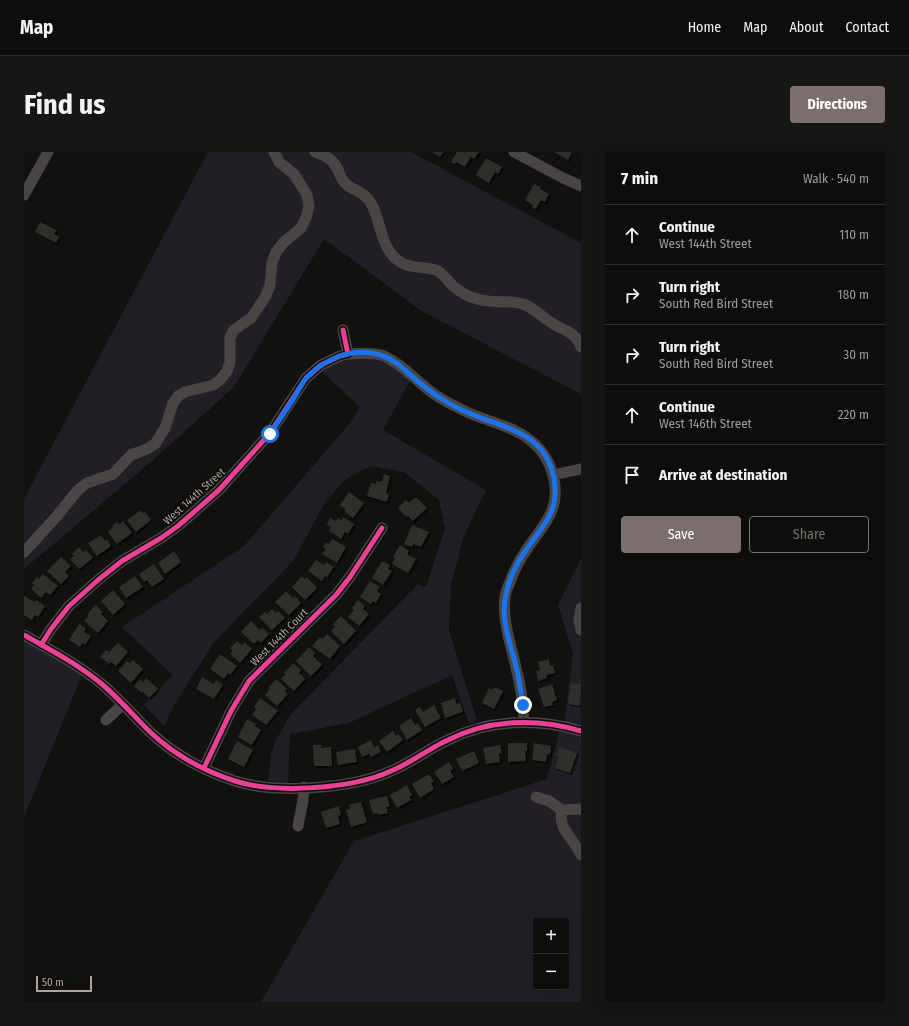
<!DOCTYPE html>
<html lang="en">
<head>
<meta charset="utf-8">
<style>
  :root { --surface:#0d0d0c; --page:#161615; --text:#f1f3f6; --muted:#9a9c9d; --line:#2d2d2d; --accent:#7a6f6e }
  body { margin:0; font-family:"Fira Sans Condensed",sans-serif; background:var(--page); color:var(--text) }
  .controls { position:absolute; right:12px; bottom:12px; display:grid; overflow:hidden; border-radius:4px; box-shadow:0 4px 16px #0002 }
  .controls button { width:36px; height:36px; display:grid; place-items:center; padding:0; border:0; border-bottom:1px solid var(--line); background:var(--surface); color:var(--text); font:20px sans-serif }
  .scale { position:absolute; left:12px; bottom:10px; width:56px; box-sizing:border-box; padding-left:4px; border:2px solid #b3a2a0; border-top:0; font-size:11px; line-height:14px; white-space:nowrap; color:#b3a2a0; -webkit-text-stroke:3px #0c0c0b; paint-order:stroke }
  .stop { position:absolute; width:12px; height:12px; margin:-9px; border:3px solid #1a73e8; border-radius:50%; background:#fff }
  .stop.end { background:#1a73e8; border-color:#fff; box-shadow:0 1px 4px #0008 }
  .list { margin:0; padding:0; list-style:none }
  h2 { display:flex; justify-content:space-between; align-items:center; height:52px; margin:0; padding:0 16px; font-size:17px }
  h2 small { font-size:13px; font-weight:400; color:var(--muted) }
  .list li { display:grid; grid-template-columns:26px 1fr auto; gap:12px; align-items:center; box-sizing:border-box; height:60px; padding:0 16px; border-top:1px solid var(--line) }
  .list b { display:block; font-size:15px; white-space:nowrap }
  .list p { margin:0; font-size:13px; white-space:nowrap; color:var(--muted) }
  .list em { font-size:13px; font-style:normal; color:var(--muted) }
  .actions { display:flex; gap:8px; padding:12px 16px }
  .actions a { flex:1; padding:9px 0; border:1px solid var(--accent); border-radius:4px; text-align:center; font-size:14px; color:var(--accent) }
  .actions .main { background:var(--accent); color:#fff }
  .icon { flex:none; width:22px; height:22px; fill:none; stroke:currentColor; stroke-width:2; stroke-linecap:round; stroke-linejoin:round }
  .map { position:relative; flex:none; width:557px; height:850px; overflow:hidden; border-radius:4px }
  header { display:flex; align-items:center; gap:24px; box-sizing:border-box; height:56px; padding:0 20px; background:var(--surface); border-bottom:1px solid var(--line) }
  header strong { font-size:19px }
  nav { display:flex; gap:22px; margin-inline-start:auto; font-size:14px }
  .intro { display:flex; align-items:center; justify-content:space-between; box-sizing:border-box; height:96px; padding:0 24px }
  h1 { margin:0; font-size:28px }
  .button { padding:10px 18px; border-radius:4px; background:var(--accent); color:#fff; font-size:14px; font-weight:700 }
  main { display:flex; gap:24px; padding:0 24px }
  aside { flex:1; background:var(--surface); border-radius:4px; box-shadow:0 4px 16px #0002 }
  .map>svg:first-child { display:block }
</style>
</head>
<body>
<header>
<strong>Map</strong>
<nav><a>Home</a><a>Map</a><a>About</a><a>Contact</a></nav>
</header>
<div class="intro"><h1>Find us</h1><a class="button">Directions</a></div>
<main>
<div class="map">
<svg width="557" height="850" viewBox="0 0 557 850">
  <defs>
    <filter id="shadow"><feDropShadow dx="2" dy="2" stdDeviation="0" flood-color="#0009"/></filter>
  </defs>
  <rect width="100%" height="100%" fill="#111110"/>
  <path fill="#221e26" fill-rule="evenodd" d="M184,0H387L557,91V242L396,158L300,87L210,235L128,309L0,417V347Z
    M330,206C357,206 366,211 386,229L359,278L462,338L440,384L427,432L425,478L453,569L445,572L428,523L325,571L266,582L264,631L244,629L247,602L252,588L267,562L394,432L402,435L421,376L415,348L380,320L347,314L322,327L302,349L269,409L190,490L149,555L140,574L120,553L149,523L98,475L220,394L325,272L336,255L297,219L313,210Z
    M557,407V850H237L330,689L523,627L537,574H540L549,501L534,453ZM512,769H542V835H512Z
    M0,483L60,518L0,665Z"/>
  <path fill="#2f2d2c" filter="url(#shadow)" d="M408,0H419L416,5Z
    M433,0H455L450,7L447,5L441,15L432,10L431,12L427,10Z
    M530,0H546L548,1L544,8Z
    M462,6L478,15L474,22L471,20L465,31L452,23Z
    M510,32L517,35L516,37L525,42L521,50L517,48L512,57L508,55L509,53L501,48Z
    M16,70L32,78L30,82L35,85L32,91L11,80Z
    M360,322L366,324L362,341L365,342L363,350L343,344L347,331L352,332V329L358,330Z
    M325,340L340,351L329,366L321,360L322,358L316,353Z
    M392,345L403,356L389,369L384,364L382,365L374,356L382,348L385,351Z
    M117,358L119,361L121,360L127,368L112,380L103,368Z
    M319,365L330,372L324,382L321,380L317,387L305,379L307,375L303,372L306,366L312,369L314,366L317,369Z
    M99,369L108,381L93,392L84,380L89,376L88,374L93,370L96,373Z
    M388,373L405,380L397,395L389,392L388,395L380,392Z
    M77,383L81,389L83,387L87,394L73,404L64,391Z
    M308,387L322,395L313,411L298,402L302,397L299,395L302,390L305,392Z
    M376,393L385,399L383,402L392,407L384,421L368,412L371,406L369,405Z
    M55,395L59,400L62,398L69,406L55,417L46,407L50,404L48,402Z
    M150,399L157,410L141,422L134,411Z
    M37,405L47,414L41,420L45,424L37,432L23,419Z
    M292,408L300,413L302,410L310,415L303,425L301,424L298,429L284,419Z
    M358,409L366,413L364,417L368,419L359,433L348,426Z
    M130,412L140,427L128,435L123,428L120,430L115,422Z
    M19,422L34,434L26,443L22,440L17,446L7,437L10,433L8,431L13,425L15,427Z
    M111,424L119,435L102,446L95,435Z
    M278,424L281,427L283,425L293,436L281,448L268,435Z
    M346,429L356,435L353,439L357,442L352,451L349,449L347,452L336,445Z
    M89,438L101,452L89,463L77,449Z
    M262,439L269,446L271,444L277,451L265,463L251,450Z
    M0,444L11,450L12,448L21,454L14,465L11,463L8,468L0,463Z
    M334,448L341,454L339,457L345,462L335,474L324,465L330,458L328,456Z
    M71,453L79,460L77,462L84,469L74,481L60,469L65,464L63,463Z
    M248,457L252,461L254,459L261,466L248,478L235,465L241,460L243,462Z
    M317,464L332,479L320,492L307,479L311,475L309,472Z
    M227,469L236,478L238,476L245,482L237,491L234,488L230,492L217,480Z
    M55,472L62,476L60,480L67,484L61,493L58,491L56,495L45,488Z
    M303,482L316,494L306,507L288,494L296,485L298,487Z
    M213,489L218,493L220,490L228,497L216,511L206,502L209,499L206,496Z
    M94,491L104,500L92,514L87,510L85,512L76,505L82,498L85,500Z
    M285,495L291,501L289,504L298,513L287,524L272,509Z
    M196,502L213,514L206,523L204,521L200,527L186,517Z
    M525,507L526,514L529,513L531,521L522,523L523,526L514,529L512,519L516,518L514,510Z
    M109,508L119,517L107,531L94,519L103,509L106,511Z
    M269,511L277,518L275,521L281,527L270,539L257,527L262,522L260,521Z
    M178,525L190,532L192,528L199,533L190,547L172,537Z
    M122,526L134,537L125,546L119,540L118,541L110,534L116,527L119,530Z
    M252,527L263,537L261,539L264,542L253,554L241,543L246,537L244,536Z
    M547,531L557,532L556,554L544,552Z
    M528,532L533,548L528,550L529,553L520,555L514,537Z
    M470,535L479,539L470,557L458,551L465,536L469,538Z
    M236,546L254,559L242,573L228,563L232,557L230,555Z
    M431,546L432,552L436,551L439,560L421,566L417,551Z
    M410,553L417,566L401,575L391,558L396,555L399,560Z
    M387,566L391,573L394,571L398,578L383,588L375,574Z
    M223,567L232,572L231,574L237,578L228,593L214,585Z
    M369,579L372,584L374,582L379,588L363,600L355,589Z
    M347,588L350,595L354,593L357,600L347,605L345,602L338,605L334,595Z
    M213,589L229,598L220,615L204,607Z
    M484,591H503V599H501L502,609L484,610Z
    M510,591L527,594L526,603L523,602L522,610L508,608Z
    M289,593H297V596L307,595L308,614H290Z
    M476,593L478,601L475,602L476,610L462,612L459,596Z
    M535,595L553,601L546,621L531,616L535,604L532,603Z
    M331,597L333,610L314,613L312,600Z
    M450,599L455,611L438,619L432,607Z
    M425,610L429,617L426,619L430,625L418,632L410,620Z
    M405,622L410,630L407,631L410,637L396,646L388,632Z
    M383,633L388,643L385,645L387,648L373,656L366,643Z
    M363,644L366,654L362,655L364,661L354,663L353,661L349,662L345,648Z
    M337,650L343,670L327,675L322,658L326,657L325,653Z
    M315,654L317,663L314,664L316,672L302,676L297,660Z"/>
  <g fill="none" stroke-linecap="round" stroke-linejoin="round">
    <path stroke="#4a4545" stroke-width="11" d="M291,0C302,4 309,7 314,18C316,22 317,27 321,31C329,39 341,40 347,51C358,71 356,99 378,111C389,117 403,114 414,119C420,123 424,129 429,134C435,139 442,144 450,146C464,152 480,148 495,151C509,154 516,164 528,171C535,176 545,178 551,185C555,188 556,191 557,195
      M490,0L539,26L557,34
      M0,43L24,0
      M324,202C335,201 349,200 360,204C382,214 396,234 416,246C425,251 436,257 445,261C466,270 488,274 506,288C518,297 525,309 529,323
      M0,400L33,364L53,339L63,331L89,322L107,303L123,297L131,292L141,276L149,251L154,244L161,240L189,233L196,228L203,219L206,210V185L210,178L227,166L242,144L246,133L248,111L252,100L259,91L277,76L282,66L285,54L283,43L270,22L255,10L250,0
      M557,456L555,468L557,478
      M0,483C27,498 55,513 79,533C95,547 110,564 125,579C149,602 180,619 211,629C251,642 328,637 367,619C387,611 404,597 424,588C465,567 513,566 557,579
      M17,493L27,477L45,454L74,428L98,409L137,386L154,374L195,338L246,281L282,226L297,213L316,204L324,202L319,178
      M82,568L99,552
      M500,570C499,552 497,534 492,516C487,492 478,469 481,444C482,439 484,434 486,430C490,418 496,407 503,397C520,372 538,357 529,323L556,317
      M180,616L207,559L225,529L312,443L326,425L358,376
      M512,645L525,649L538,658L557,657
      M538,658C533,677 551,688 557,703
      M274,674L279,648L280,635"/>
    <defs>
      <path id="cycleway" d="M0,483C27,498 55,513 79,533C95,547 110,564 125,579C149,602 180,619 211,629C251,642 328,637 367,619C387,611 404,597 424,588C465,567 513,566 557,579
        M17,493L27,477L45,454L74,428L98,409L137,386L154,374L195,338L246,281L282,226L297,213L316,204L324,202L319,178
        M180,616L207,559L225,529L312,443L326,425L358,376"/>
    </defs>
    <use href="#cycleway" stroke="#0c0c0b" stroke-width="8"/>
    <use href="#cycleway" stroke="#ea4096" stroke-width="5"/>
  </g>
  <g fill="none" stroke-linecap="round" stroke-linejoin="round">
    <path stroke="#1a73e8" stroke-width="5" d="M246,282C254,270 262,258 270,246C274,239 278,231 283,225C292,216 304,208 316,204C329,199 346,199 359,204C372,208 380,218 391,227C398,233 407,240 415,245C424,251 435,257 445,261C481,277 520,279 530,326C536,360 519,373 502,398C493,411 485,426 482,442C476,466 486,491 492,514C495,527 497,540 499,553"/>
  </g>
  <g text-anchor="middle" stroke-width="3.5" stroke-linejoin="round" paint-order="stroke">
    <g font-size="11" fill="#b3a2a0" stroke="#0c0c0b">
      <text transform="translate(170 344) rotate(-42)" y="4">West 144th Street</text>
      <text transform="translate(255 485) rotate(-45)" y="4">West 144th Court</text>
    </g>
  </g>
</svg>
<div class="controls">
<button>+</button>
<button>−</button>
</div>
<div class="scale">50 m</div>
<div class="stop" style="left:246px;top:282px"></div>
<div class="stop end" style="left:499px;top:553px"></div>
</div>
<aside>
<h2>7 min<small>Walk · 540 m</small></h2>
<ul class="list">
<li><svg class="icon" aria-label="ahead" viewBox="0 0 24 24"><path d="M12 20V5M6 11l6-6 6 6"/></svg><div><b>Continue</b><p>West 144th Street</p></div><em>110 m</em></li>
<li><svg class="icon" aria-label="right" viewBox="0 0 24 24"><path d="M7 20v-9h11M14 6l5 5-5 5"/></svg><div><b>Turn right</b><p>South Red Bird Street</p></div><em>180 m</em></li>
<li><svg class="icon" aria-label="right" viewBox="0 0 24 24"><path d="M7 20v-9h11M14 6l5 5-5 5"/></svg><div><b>Turn right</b><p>South Red Bird Street</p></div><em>30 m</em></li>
<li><svg class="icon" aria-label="ahead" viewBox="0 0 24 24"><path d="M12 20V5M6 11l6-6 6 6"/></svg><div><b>Continue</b><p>West 146th Street</p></div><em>220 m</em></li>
<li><svg class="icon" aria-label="arrive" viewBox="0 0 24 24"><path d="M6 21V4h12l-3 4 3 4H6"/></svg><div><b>Arrive at destination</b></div></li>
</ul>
<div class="actions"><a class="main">Save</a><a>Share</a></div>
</aside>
</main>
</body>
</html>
